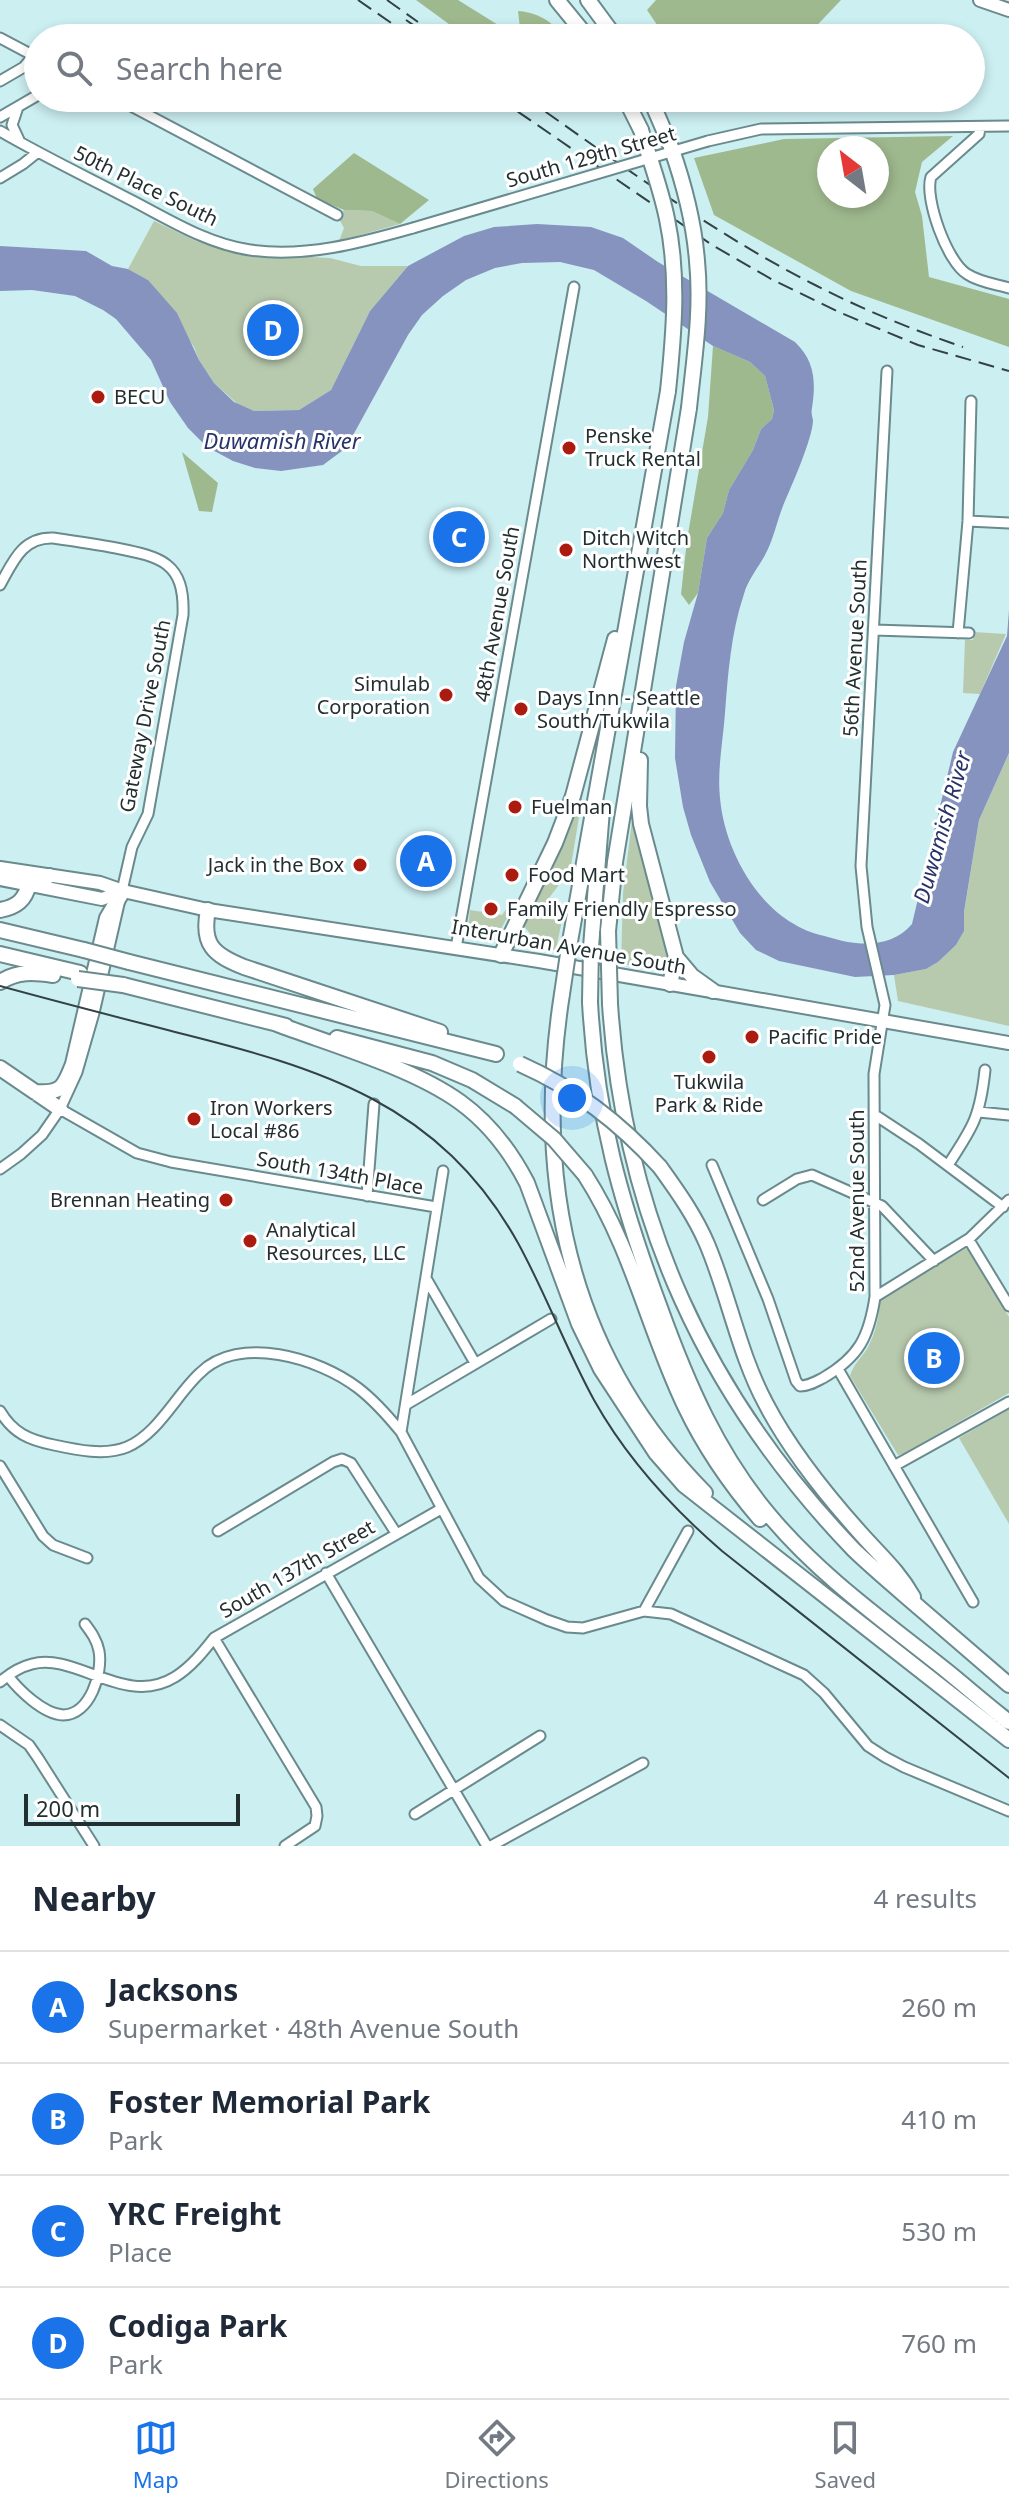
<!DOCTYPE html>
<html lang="en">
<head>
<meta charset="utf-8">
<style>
  :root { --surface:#fff; --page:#f2f2f3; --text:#1f2937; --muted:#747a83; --line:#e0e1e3; --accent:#1a73e8 }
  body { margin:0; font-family:"Noto Sans",sans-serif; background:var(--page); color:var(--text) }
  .compass { position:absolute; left:817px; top:136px; width:72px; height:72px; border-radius:50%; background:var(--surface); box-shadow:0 4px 12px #0003; rotate:329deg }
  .scale { position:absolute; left:24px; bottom:20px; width:216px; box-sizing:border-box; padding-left:8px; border:4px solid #222f30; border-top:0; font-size:22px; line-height:28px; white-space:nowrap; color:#222f30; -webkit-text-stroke:6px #fff; paint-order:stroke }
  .you { position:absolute; left:572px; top:1098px; width:28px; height:28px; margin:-20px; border:6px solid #fff; border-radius:50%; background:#1a73e8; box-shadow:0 0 0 12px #1a73e833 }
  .badge { display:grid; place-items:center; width:52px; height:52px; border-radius:50%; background:var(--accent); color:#fff; font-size:26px; font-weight:700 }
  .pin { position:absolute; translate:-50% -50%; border:4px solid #fff; box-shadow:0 2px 8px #0006 }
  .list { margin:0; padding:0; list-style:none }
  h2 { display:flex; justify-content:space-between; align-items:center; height:104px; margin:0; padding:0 32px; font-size:34px }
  h2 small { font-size:26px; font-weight:400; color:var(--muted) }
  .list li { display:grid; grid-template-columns:52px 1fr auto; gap:24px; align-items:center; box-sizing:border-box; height:112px; padding:0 32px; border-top:2px solid var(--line) }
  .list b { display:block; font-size:30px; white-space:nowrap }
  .list p { margin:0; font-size:26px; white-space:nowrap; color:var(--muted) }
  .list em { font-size:26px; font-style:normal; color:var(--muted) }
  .icon { flex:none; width:44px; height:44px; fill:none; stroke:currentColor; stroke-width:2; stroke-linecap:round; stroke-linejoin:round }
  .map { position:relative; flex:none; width:1009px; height:1846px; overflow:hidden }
  .search { position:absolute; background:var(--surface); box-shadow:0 4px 12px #0003; left:24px; right:24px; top:24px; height:88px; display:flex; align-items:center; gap:20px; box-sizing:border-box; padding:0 28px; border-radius:44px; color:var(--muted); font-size:30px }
  .sheet { height:552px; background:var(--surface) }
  nav { display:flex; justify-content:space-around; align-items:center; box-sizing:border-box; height:112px; border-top:2px solid var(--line); background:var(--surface); font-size:22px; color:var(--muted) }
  nav a { display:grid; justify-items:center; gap:4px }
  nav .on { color:var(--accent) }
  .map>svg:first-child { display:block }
</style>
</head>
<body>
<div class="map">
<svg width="1009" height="1846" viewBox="0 0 1009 1846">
  <rect width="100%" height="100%" fill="#cceff2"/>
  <path fill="#b8caae" d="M344,210L372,211L400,224L339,241L344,228L338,217Z
    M154,221L196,241L236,253L330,258L361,266H408L370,311L331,390L299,410L254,411L241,407L214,383L199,360L194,347L148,280L128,269Z
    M974,632L1006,634L980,694L963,693L965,640H973Z
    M1009,753V1026L898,1001L894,975L926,969L938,962L956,945L964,931V913L979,820Z
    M580,797L582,799L568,884L561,882L543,906L548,919L562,920L556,950H544L522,924Z
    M633,812L670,960L665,969L621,964L623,893Z
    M509,905L513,907L495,940L474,932L467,935L470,910L502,915Z
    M967,1248L1009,1317V1393L903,1454L898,1455L850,1376C853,1365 861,1358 867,1349C876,1332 879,1318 880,1299Z
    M1009,1409V1524L959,1438Z"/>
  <path fill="#9fb98e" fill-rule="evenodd" d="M416,0H458L503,28H520L518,11C535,12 555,21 562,38H468Z
    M656,0H841L805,38H666L647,10Z
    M953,136L922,162L915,192L922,216L929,277L1009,299V347L851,291L714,215L694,158L784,139ZM829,148H877V196H829Z
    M354,153L429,200L400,224L372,211L344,210L317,199L313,189Z
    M713,346L750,362L765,376L774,410L772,419L761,429L753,450L729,490L723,513L707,538L698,593L689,605L681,594L687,540L708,417Z
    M182,452L218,483L212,512L199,511Z"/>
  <path fill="#8793bf" d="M537,224L591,227L623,238L658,262L795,342C815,361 816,382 812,408C811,412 812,416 813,420C813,438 791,487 783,506C777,521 774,537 767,551C760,566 748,579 744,594C731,632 728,674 725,713C723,741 717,770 720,798C724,845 752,900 794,924C805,931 816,934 828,937C856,946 891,949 912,924L953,752L1007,636L1009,610V753L979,820L964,912V931L956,945L938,962L926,969L894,975L855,977L779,961L756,950L740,933L710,882L691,835L683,807L675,758L676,686L684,642L698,593L707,538L723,513L729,490L753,450L761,429L772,419L774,410L765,376L750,362L713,346L646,301L594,270L560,262L522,263L495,268L466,280L443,296L422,315L408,335L346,448L323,465L281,471L255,468L233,461L207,447L188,428L170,402L151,360L116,319L103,310L75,296L32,290L0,291V246L86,251L112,266L128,269L148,280L177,313L199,360L214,383L234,402L254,411L299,410L331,390L370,311L408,266L464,236L494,227Z"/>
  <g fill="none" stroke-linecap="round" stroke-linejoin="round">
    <defs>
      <path id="minor" d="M0,38L36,57
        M0,81L24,67L34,55
        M116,98L337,215
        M18,107L12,125L19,140
        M0,117L38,95
        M980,127L979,134L931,177C924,198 947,262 967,274C979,282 995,284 1009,288
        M0,131C43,156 87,177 131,200C168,219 207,244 250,250C305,258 360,243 413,228
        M708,141L761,129L1009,126
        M0,178L23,164L38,152
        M968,521L1009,523
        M0,585C13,562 22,537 53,538C74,541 95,544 116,548C161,557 185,562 183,615L148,814L132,847L94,1013L77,1072L60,1109L42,1135L21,1154L0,1169
        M874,630L969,633
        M958,633L968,521L971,401
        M456,948L574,287
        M60,1109L137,1153L171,1162L436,1207
        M979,1112L1009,1115
        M875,1115L919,1144L1003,1207
        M712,1165L768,1299L796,1381L800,1386C809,1386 815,1382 823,1378C859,1357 869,1337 875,1297L874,1074L885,1005L867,927L861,866L887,371
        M948,1165C973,1127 980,1117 985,1070
        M367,1196L374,1104
        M763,1200L797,1179L812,1175L882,1206L934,1261
        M969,1240L1009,1306
        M427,1280L475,1363
        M875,1297L970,1238L1009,1200
        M838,1369L973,1602
        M407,1404L551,1319
        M0,1411C13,1433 29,1440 54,1445C77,1450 105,1456 127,1447C158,1434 176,1395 200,1373C239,1334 319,1358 358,1388C375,1401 388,1416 401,1432L479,1578L504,1601L547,1620L567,1627L583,1628L644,1611L671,1614L804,1675L824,1693L868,1746L885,1757L904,1767L1009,1811
        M401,1432L443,1171
        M0,1466L43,1536L53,1545L87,1558
        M894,1466L1009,1402
        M218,1531L333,1462L342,1459L351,1463L396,1533
        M326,1573L487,1846
        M644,1611L688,1531
        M214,1638L316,1807L317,1816L315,1826L285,1846
        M8,1676C19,1690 43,1714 63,1715C90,1715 103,1673 99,1651C97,1640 91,1632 85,1624
        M0,1682C9,1674 20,1667 32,1664C76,1652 125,1708 175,1677C191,1667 203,1652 214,1638L441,1509
        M0,1725L29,1745L38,1758L94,1846
        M415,1814L540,1736
        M491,1846L643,1763"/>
      <path id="major" d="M980,0L1009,10
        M0,868L100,883L123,891L208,910L539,961L1009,1043
        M0,879L102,899L123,891"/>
      <path id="highway" d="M557,0L588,38
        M588,0L616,38
        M625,98L641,130
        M650,98L671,147
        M640,760L639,806L641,824L676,957L692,976L713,991
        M0,910C17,907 25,900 29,884L49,876
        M208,910C201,945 214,955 244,967L440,1032
        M0,930L84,950
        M608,931L615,862L689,408
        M569,947L668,391
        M591,947L602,810
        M0,954L80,973
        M501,955L555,843L573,796L615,639
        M129,962L496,1054
        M0,982C18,971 33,972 53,975
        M670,984L676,957
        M123,985L286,1026
        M562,994C533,1181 569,1355 705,1493
        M590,1002C596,1116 621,1203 660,1308C687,1383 718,1455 770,1516C821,1577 887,1623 948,1672C969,1689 988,1706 1009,1722
        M610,1004C624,1218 706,1396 854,1550C876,1571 899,1590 922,1610C951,1635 980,1660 1009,1685
        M277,1024C333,1045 413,1068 460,1102C489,1123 511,1152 527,1183L579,1324L601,1369L656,1453L684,1485L1009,1740
        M337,1038L432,1063L472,1080L515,1106
        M0,1068L60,1109
        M35,1092C62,1094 64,1087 73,1064L107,918L123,891
        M660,1167C678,1192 695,1216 707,1244C729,1296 739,1354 766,1404C791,1452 827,1496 863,1536C882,1557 899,1572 913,1597
        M585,1175C633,1250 648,1329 685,1406C705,1448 730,1484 760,1519"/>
    </defs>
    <use href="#minor" stroke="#6a8a8d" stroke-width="13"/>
    <use href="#major" stroke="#6a8a8d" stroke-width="16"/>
    <use href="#highway" stroke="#6a8a8d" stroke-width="18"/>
    <use href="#minor" stroke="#fff" stroke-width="9"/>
    <use href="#major" stroke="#fff" stroke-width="12"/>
    <use href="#highway" stroke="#fff" stroke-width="14"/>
    <path stroke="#334244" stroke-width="2" d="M0,986C58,1002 117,1017 175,1032C320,1068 440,1103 518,1243C546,1294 566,1349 594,1400C627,1459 671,1507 722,1551L1009,1778"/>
    <path stroke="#334244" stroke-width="2" stroke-dasharray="16 8" stroke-linecap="butt" d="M358,0L413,38
      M387,0L418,22
      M406,20L432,38
      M498,98L712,245L773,280L841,313L918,345L1009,371
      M526,98C620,164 714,234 817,286C864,310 913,330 963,347"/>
    <defs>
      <path id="minor-bridge" d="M413,228L708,141"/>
      <path id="highway-bridge" d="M641,130C650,160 661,189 667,219C679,276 674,333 668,391
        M671,147C684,184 694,222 697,261C702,310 694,360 689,408
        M608,931L610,1004
        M84,950L129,962
        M78,979L123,985
        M562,994L569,947
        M590,1002L591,947
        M520,1064C576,1089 619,1122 660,1167
        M515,1106L554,1139L585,1175"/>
    </defs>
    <use href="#minor-bridge" stroke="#6a8a8d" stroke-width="13" stroke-linecap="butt"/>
    <use href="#highway-bridge" stroke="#6a8a8d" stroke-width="18" stroke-linecap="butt"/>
    <use href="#minor-bridge" stroke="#fff" stroke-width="9"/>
    <use href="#highway-bridge" stroke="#fff" stroke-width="14"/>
  </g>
  <g fill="#ac1b0f" stroke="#fff" stroke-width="3">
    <circle cx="98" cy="397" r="8"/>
    <circle cx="569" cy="448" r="8"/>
    <circle cx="566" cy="550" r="8"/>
    <circle cx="446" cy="695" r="8"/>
    <circle cx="521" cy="709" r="8"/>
    <circle cx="515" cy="807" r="8"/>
    <circle cx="360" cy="865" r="8"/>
    <circle cx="512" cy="875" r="8"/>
    <circle cx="491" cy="909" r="8"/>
    <circle cx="752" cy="1037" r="8"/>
    <circle cx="709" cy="1057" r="8"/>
    <circle cx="194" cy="1119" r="8"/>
    <circle cx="226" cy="1200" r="8"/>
    <circle cx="250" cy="1241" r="8"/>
  </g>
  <g text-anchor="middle" stroke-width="6" stroke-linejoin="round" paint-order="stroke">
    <g font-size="20" fill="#222f30" stroke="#fff">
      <text transform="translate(591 157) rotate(-16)" y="7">South 129th Street</text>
      <text transform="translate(146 186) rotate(26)" y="7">50th Place South</text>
      <text transform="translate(497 614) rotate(-80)" y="7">48th Avenue South</text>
      <text transform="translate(855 648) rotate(-87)" y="7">56th Avenue South</text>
      <text transform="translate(145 716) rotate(-79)" y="7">Gateway Drive South</text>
      <text transform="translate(569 947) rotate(10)" y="7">Interurban Avenue South</text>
      <text transform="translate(340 1173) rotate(10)" y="7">South 134th Place</text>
      <text transform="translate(857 1201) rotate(-90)" y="7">52nd Avenue South</text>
      <text transform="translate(297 1569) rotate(-30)" y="7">South 137th Street</text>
    </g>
    <g font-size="20" fill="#222f30" stroke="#fff" text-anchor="start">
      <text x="114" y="404">BECU</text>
      <text x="585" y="443">Penske<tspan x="585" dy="23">Truck Rental</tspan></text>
      <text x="582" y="545">Ditch Witch<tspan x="582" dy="23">Northwest</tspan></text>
      <text x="430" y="691" text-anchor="end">Simulab<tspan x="430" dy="23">Corporation</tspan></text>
      <text x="537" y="705">Days Inn - Seattle<tspan x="537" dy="23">South/Tukwila</tspan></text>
      <text x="531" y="814">Fuelman</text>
      <text x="344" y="872" text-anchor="end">Jack in the Box</text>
      <text x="528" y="882">Food Mart</text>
      <text x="507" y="916">Family Friendly Espresso</text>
      <text x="768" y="1044">Pacific Pride</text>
      <text x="709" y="1089" text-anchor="middle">Tukwila<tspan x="709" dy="23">Park &amp; Ride</tspan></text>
      <text x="210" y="1115">Iron Workers<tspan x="210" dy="23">Local #86</tspan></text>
      <text x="210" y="1207" text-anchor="end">Brennan Heating</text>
      <text x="266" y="1237">Analytical<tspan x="266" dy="23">Resources, LLC</tspan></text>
    </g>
    <g font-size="22" font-style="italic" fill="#273369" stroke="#fff">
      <text x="282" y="449">Duwamish River</text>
      <text transform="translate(942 827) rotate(-74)" y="8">Duwamish River</text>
    </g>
  </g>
</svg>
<svg class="compass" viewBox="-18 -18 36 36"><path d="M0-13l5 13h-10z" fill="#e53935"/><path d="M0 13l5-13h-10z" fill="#747a83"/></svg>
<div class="scale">200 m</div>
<div class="you"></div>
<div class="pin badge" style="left:426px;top:861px">A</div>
<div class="pin badge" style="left:934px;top:1358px">B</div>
<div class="pin badge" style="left:459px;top:537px">C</div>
<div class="pin badge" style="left:273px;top:330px">D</div>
<div class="search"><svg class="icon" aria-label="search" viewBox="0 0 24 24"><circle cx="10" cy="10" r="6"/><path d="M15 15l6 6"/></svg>Search here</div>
</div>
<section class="sheet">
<h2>Nearby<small>4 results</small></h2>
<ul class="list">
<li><span class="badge">A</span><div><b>Jacksons</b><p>Supermarket · 48th Avenue South</p></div><em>260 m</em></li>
<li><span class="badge">B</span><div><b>Foster Memorial Park</b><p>Park</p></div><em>410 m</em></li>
<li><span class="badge">C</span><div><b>YRC Freight</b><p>Place</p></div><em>530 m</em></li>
<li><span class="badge">D</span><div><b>Codiga Park</b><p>Park</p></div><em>760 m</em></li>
</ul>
</section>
<nav>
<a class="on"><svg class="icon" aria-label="map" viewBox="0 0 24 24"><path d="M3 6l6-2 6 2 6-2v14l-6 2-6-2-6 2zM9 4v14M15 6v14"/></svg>Map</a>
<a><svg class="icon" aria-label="directions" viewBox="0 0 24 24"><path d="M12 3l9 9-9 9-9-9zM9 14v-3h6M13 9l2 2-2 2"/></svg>Directions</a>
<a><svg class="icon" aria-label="saved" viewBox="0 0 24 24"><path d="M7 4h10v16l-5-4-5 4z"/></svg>Saved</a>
</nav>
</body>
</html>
